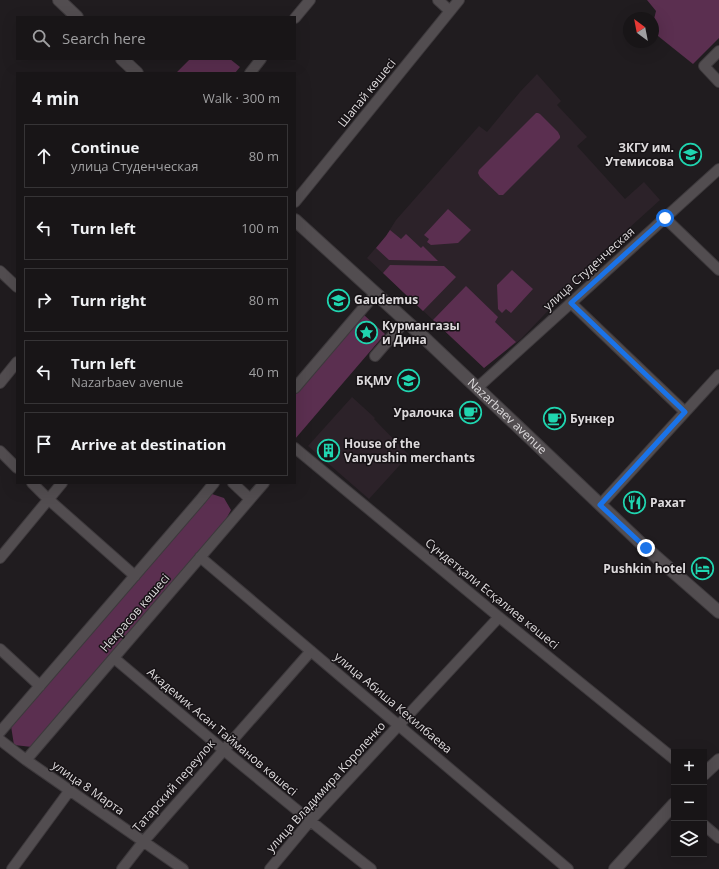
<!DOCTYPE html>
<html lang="en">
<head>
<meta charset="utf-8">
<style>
  :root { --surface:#181517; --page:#211e20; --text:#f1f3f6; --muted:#9f9fa1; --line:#363436 }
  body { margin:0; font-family:"Open Sans",sans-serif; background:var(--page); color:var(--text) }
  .controls { position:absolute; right:12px; bottom:12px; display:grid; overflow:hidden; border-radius:0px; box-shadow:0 4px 16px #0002 }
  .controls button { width:36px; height:36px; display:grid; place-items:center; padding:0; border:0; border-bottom:1px solid var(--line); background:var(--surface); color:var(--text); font:20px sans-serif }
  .compass { position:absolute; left:623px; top:12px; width:36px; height:36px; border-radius:50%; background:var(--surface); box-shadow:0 4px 16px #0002; rotate:328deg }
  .stop { position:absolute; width:12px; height:12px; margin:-9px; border:3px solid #1a73e8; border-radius:50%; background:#fff }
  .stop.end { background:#1a73e8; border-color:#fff; box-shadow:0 1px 4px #0008 }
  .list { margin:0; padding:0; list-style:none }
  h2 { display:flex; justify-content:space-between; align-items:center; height:52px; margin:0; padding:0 16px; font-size:17px }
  h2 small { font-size:13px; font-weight:400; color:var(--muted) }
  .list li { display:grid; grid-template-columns:26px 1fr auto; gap:12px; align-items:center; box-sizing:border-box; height:64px; margin:0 8px 8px; padding:0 8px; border:1px solid var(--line); border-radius:0px }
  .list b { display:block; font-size:15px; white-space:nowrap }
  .list p { margin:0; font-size:13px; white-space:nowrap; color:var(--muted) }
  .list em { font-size:13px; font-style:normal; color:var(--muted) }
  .icon { flex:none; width:22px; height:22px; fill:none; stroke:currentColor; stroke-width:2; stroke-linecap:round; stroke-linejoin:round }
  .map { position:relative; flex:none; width:719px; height:869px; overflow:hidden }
  .search { position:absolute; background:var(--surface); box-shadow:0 4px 16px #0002; left:16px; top:16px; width:280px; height:44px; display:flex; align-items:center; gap:10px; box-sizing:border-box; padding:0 14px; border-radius:0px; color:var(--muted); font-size:15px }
  .panel { position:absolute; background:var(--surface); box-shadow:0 4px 16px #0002; left:16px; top:72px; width:280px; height:412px; border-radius:0px }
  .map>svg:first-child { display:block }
</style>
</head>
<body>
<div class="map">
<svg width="719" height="869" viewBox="0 0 719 869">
  <rect width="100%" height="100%" fill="#201c1f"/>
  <path fill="#2c2229" d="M537,74L561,101L557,105L587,137L577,146L625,199L644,182L660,200L596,258L595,265L565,293L521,339L484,368L367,258L386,236L396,220L479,126L487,132L520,92Z
    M352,397L375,418L374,419L409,455L369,499L308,446Z"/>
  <path fill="#5b2f50" d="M647,0H719V38L693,64L653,32V23L656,11Z
    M190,59H230L240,67L235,73H176Z
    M536,113H538L540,114L558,132L560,136V138L503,195H499L480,177L478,173L479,170Z
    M448,209L471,230L458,243L431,245L427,242L429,239L424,235Z
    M390,230L401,239L406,234L421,248L423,246L438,261L389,260L376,248L386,236Z
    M390,265L444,266L456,277L423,311L383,273Z
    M512,270L533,289L511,313L506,309L502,313L498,309L497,285Z
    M466,286L498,317L495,322L516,342L484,368L433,320Z
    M364,315L385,334L295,439V395Z
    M212,494L224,498L231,510L225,521L32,747L14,745L11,726L204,501Z"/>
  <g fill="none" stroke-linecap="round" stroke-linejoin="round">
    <defs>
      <path id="street" d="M438,0L450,11
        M295,18L310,0
        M719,51L704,66L719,82
        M250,73L261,59
        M295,202L459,0
        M665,218L719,270
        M0,271L17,287
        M571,303L685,412
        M375,356L406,320
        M0,383L17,362
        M295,388L376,293
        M477,388L719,169
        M295,448L499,617L674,759
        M0,451L17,468
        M32,483L48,499L135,576
        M233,483L250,499
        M600,505L719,375
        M200,557L568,869
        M0,558L62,483
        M0,649L40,686
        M114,658C199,730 284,801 371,869
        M0,732L201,499L214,483
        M0,740L26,760L183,869
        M26,760L264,483
        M704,825L719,838
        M12,869L70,790
        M122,869L143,842L311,651
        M270,869L310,821L499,617"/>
      <g id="secondary">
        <path d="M59,0L77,17"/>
        <path d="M122,59L137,73"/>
        <path id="s1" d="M295,220L417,331L646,548L719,612"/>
        <path d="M704,774L719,760"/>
        <path d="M615,869L674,804"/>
      </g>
    </defs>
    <use href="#street" stroke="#3d393c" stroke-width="12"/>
    <use href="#secondary" stroke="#3d393c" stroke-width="14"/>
    <use href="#street" stroke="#524d50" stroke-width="10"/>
    <use href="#secondary" stroke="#524d50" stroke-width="12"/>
  </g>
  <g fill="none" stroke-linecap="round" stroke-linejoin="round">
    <path stroke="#1a73e8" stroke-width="5" d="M646,548L600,505L685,412L571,303L665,218"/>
  </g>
  <defs>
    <symbol id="university-ring" viewBox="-11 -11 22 22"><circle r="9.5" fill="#171316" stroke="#20d5b0" stroke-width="1.5"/><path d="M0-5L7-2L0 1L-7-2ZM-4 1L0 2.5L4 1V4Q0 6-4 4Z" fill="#20d5b0"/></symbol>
    <symbol id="sight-ring" viewBox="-11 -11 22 22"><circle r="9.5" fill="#171316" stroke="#20d5b0" stroke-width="1.5"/><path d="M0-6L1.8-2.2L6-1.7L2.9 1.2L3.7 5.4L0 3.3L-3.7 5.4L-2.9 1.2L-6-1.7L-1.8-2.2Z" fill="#20d5b0"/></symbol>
    <symbol id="school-ring" viewBox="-11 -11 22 22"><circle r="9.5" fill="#171316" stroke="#20d5b0" stroke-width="1.5"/><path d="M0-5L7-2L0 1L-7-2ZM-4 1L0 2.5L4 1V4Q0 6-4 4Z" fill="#20d5b0"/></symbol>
    <symbol id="cafe-ring" viewBox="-11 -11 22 22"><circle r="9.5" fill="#171316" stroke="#20d5b0" stroke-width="1.5"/><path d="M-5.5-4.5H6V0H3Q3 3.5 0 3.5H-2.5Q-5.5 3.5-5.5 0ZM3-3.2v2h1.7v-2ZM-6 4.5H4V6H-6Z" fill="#20d5b0"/></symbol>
    <symbol id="building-ring" viewBox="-11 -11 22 22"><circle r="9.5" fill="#171316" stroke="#20d5b0" stroke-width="1.5"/><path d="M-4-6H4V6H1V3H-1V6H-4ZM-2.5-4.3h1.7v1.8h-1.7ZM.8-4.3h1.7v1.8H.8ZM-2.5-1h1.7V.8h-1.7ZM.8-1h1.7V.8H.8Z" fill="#20d5b0"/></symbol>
    <symbol id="restaurant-ring" viewBox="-11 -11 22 22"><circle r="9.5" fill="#171316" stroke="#20d5b0" stroke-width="1.5"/><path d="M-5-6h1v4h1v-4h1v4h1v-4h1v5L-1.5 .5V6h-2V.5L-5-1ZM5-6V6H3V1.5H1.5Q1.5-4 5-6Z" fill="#20d5b0"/></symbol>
    <symbol id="hotel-ring" viewBox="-11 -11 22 22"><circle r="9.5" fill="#171316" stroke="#20d5b0" stroke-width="1.5"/><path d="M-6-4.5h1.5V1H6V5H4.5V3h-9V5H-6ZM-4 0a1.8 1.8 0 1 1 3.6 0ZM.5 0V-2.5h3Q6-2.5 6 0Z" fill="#20d5b0"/></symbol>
  </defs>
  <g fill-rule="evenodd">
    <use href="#university-ring" x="678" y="142" width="25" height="25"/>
    <use href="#university-ring" x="326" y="288" width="25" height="25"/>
    <use href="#sight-ring" x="354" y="320" width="25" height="25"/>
    <use href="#school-ring" x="396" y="368" width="25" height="25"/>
    <use href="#cafe-ring" x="458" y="400" width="25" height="25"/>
    <use href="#cafe-ring" x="542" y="406" width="25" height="25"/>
    <use href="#building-ring" x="316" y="438" width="25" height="25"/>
    <use href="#restaurant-ring" x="622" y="490" width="25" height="25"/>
    <use href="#hotel-ring" x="690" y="556" width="25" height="25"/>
  </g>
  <g text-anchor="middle" stroke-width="3" stroke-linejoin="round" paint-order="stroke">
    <g font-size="12" fill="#dddadc" stroke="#171316">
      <text transform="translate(367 93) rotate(-51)" y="4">Шапай көшесі</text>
      <text transform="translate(589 269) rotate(-42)" y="4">улица Студенческая</text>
      <text dy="4" stroke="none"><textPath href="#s1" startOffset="289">Nazarbaev avenue</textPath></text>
      <text transform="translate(492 594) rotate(39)" y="4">Сүндетқали Есқалиев көшесі</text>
      <text transform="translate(135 613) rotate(-49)" y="4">Некрасов көшесі</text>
      <text transform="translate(393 703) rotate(40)" y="4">улица Абиша Кекилбаева</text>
      <text transform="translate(222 732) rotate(40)" y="4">Академик Асан Тайманов көшесі</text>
      <text transform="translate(174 786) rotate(-49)" y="4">Татарский переулок</text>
      <text transform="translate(326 787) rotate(-48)" y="4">улица Владимира Короленко</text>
      <text transform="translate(88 788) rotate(35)" y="4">улица 8 Марта</text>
    </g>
    <g font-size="12" font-weight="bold" fill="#dddadc" stroke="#171316" text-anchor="start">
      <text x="674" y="152" text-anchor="end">ЗКГУ им.<tspan x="674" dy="14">Утемисова</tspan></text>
      <text x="354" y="304">Gaudemus</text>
      <text x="382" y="330">Курмангазы<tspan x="382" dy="14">и Дина</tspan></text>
      <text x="392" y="385" text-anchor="end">БҚМУ</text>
      <text x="454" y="417" text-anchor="end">Уралочка</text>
      <text x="570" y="423">Бункер</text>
      <text x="344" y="448">House of the<tspan x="344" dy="14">Vanyushin merchants</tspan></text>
      <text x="650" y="507">Рахат</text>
      <text x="686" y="573" text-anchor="end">Pushkin hotel</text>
    </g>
  </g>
</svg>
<div class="controls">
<button>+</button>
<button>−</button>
<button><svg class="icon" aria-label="layers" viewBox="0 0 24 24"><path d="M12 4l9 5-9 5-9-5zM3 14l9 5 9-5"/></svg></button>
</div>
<svg class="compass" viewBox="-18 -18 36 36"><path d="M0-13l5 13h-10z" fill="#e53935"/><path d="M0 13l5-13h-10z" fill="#9f9fa1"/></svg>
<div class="stop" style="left:665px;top:218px"></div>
<div class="stop end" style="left:646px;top:548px"></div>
<div class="search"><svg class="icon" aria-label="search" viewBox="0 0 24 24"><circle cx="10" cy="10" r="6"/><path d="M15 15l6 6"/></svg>Search here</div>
<section class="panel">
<h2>4 min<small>Walk · 300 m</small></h2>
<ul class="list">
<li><svg class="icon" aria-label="ahead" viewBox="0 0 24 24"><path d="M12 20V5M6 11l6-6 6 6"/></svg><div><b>Continue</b><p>улица Студенческая</p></div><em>80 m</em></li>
<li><svg class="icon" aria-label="left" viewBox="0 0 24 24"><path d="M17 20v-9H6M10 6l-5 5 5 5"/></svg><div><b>Turn left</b></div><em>100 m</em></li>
<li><svg class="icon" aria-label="right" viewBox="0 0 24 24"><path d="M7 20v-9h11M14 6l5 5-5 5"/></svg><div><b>Turn right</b></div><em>80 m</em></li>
<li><svg class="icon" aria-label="left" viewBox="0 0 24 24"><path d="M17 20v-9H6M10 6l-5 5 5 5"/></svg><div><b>Turn left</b><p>Nazarbaev avenue</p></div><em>40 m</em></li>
<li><svg class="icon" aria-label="arrive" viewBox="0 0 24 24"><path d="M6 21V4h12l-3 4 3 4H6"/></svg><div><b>Arrive at destination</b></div></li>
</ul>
</section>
</div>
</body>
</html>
